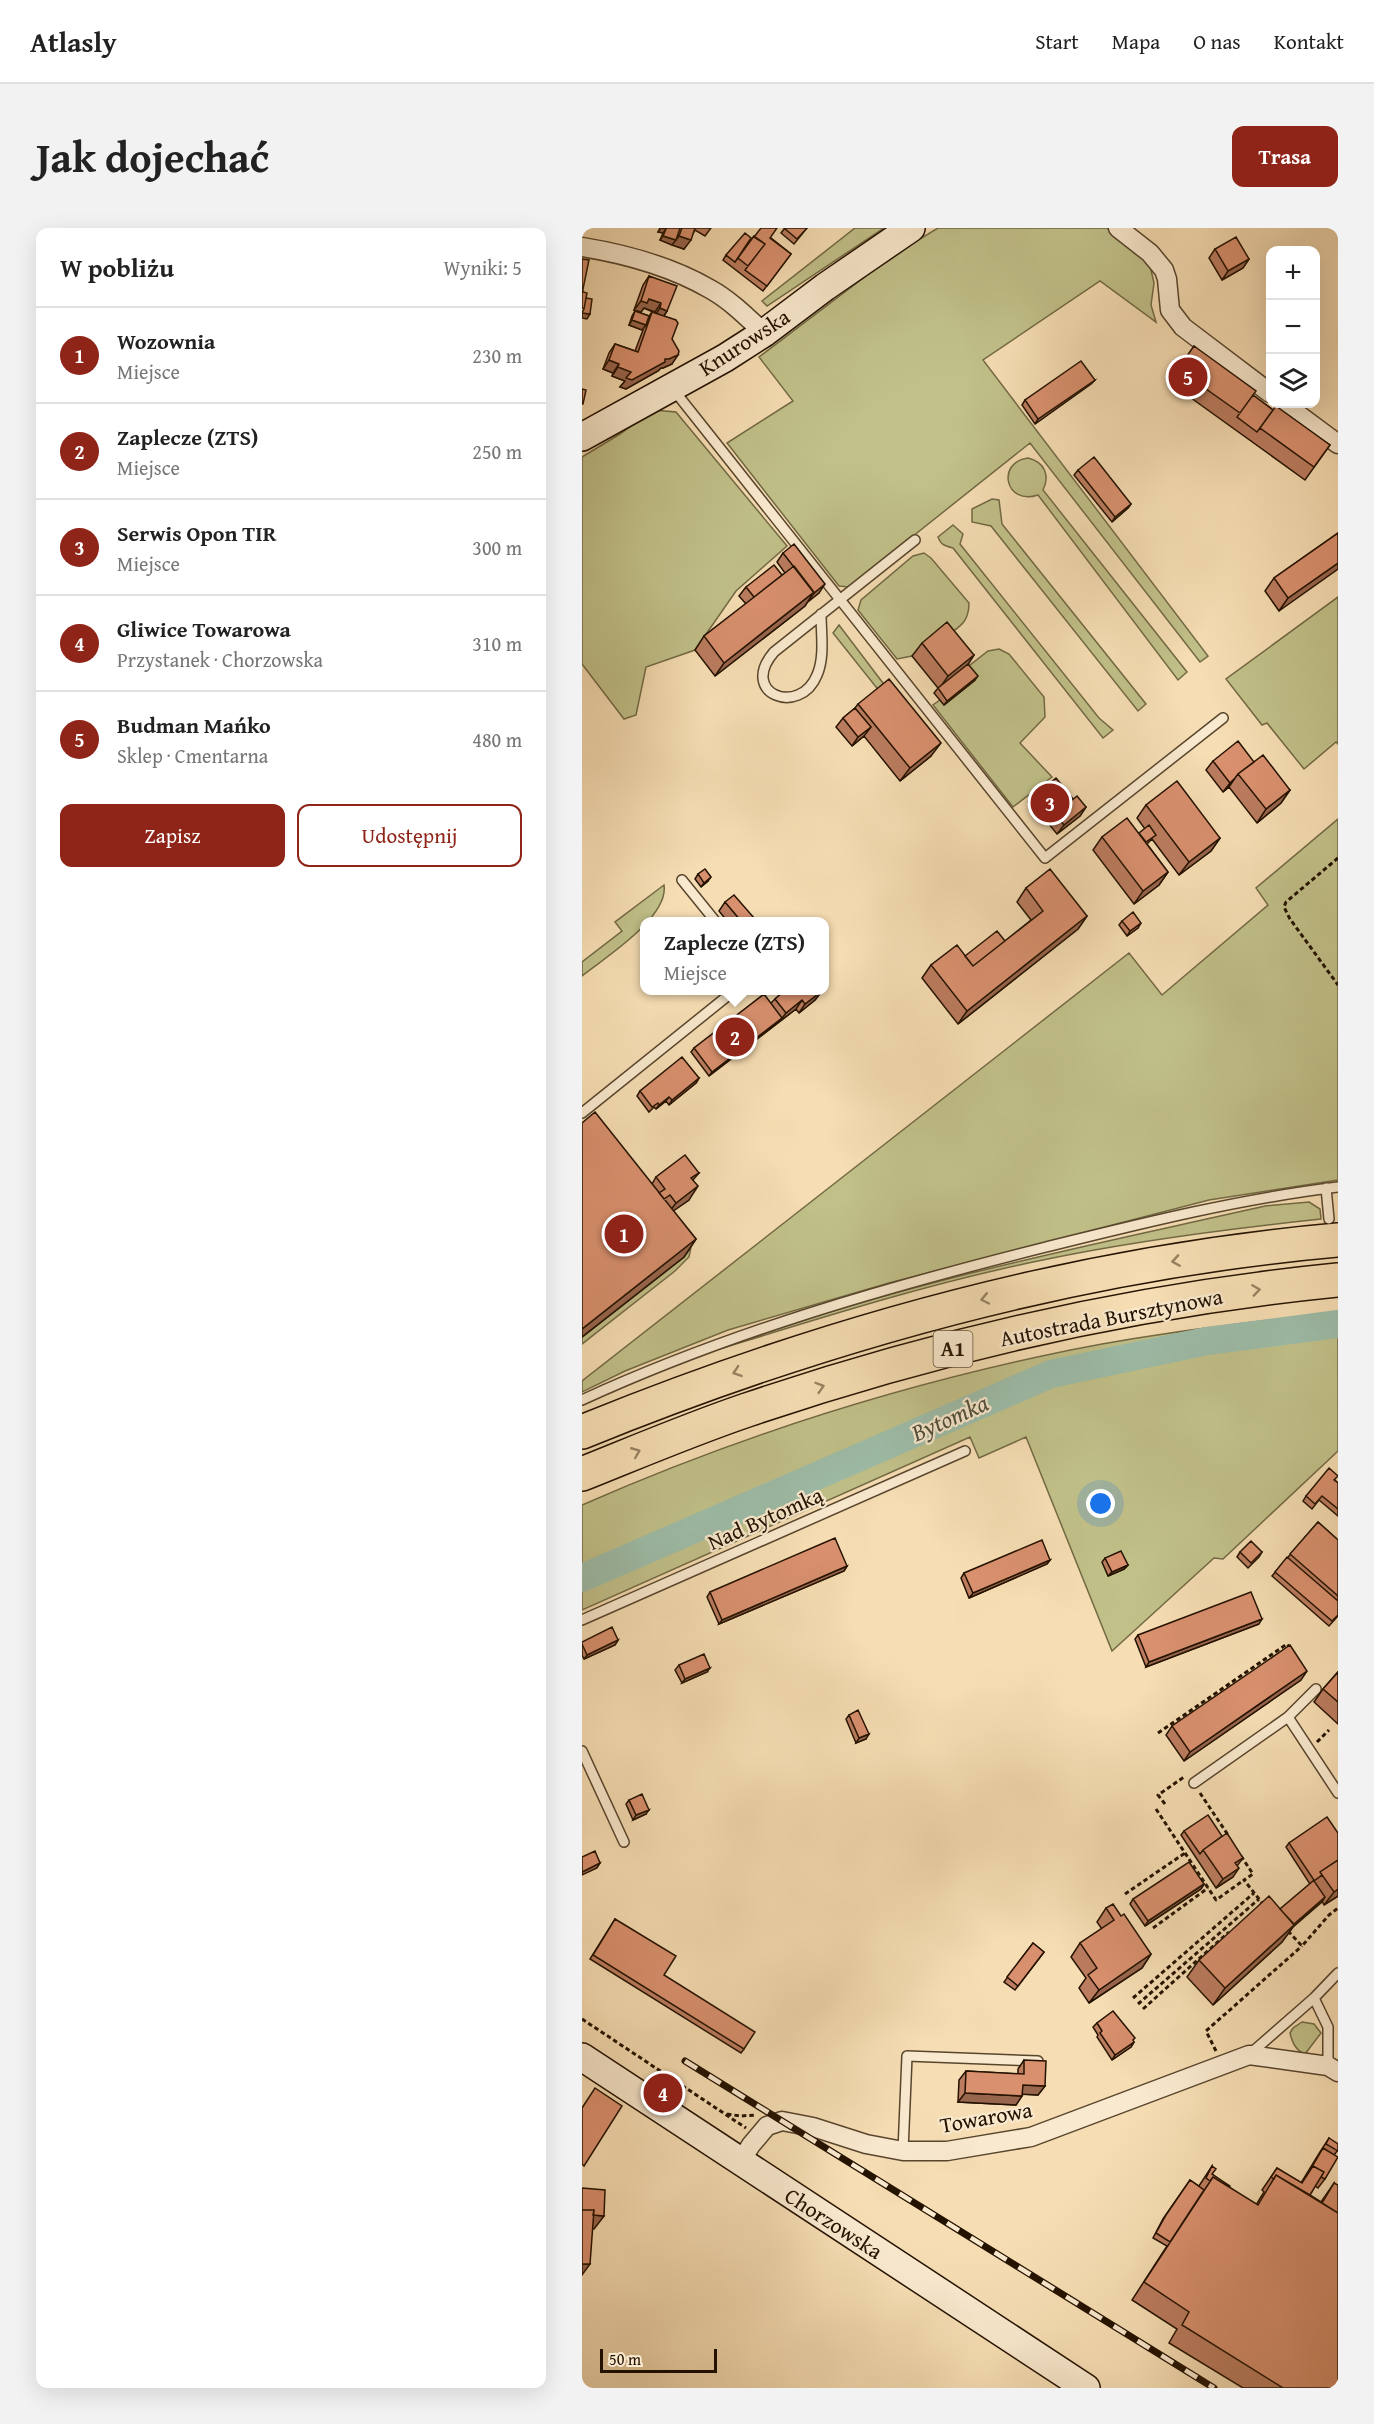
<!DOCTYPE html>
<html lang="pl">
<head>
<meta charset="utf-8">
<style>
  :root { --surface:#fff; --page:#f2f2f2; --text:#222; --muted:#767676; --line:#e0e0e0; --accent:#8f2418 }
  body { margin:0; font-family:"Gentium Book Plus",serif; background:var(--page); color:var(--text) }
  .controls { position:absolute; right:18px; top:18px; display:grid; overflow:hidden; border-radius:12px; box-shadow:0 6px 24px #0002 }
  .controls button { width:54px; height:54px; display:grid; place-items:center; padding:0; border:0; border-bottom:2px solid var(--line); background:var(--surface); color:var(--text); font:30px sans-serif }
  .scale { position:absolute; left:18px; bottom:15px; width:117px; box-sizing:border-box; padding-left:6px; border:3px solid #241200; border-top:0; font-size:16px; line-height:21px; white-space:nowrap; color:#241200; -webkit-text-stroke:4px #f9e9ce; paint-order:stroke }
  .you { position:absolute; left:519px; top:1276px; width:21px; height:21px; margin:-15px; border:4px solid #fff; border-radius:50%; background:#1a73e8; box-shadow:0 0 0 9px #1a73e833 }
  .badge { display:grid; place-items:center; width:39px; height:39px; border-radius:50%; background:var(--accent); color:#fff; font-size:20px; font-weight:700 }
  .pin { position:absolute; translate:-50% -50%; border:3px solid #fff; box-shadow:0 2px 6px #0006 }
  .popup { position:absolute; left:58px; top:689px; width:189px; height:78px; box-sizing:border-box; display:grid; place-content:center; border-radius:12px; background:var(--surface); filter:drop-shadow(0 2px 4px #0005); font-size:20px; white-space:nowrap; color:var(--muted) }
  .popup b { font-size:22px; color:var(--text) }
  .popup::after { content:''; position:absolute; left:50%; top:100%; margin-left:-12px; border:12px solid transparent; border-top-color:var(--surface) }
  .list { margin:0; padding:0; list-style:none }
  h2 { display:flex; justify-content:space-between; align-items:center; height:78px; margin:0; padding:0 24px; font-size:26px }
  h2 small { font-size:20px; font-weight:400; color:var(--muted) }
  .list li { display:grid; grid-template-columns:39px 1fr auto; gap:18px; align-items:center; box-sizing:border-box; height:96px; padding:0 24px; border-top:2px solid var(--line) }
  .list b { display:block; font-size:22px; white-space:nowrap }
  .list p { margin:0; font-size:20px; white-space:nowrap; color:var(--muted) }
  .list em { font-size:20px; font-style:normal; color:var(--muted) }
  .actions { display:flex; gap:12px; padding:18px 24px }
  .actions a { flex:1; padding:14px 0; border:2px solid var(--accent); border-radius:12px; text-align:center; font-size:21px; color:var(--accent) }
  .actions .main { background:var(--accent); color:#fff }
  .icon { flex:none; width:33px; height:33px; fill:none; stroke:currentColor; stroke-width:2; stroke-linecap:round; stroke-linejoin:round }
  .map { position:relative; flex:none; width:756px; height:2160px; overflow:hidden; border-radius:12px }
  header { display:flex; align-items:center; gap:36px; box-sizing:border-box; height:84px; padding:0 30px; background:var(--surface); border-bottom:2px solid var(--line) }
  header strong { font-size:28px }
  nav { display:flex; gap:33px; margin-inline-start:auto; font-size:21px }
  .intro { display:flex; align-items:center; justify-content:space-between; box-sizing:border-box; height:144px; padding:0 36px }
  h1 { margin:0; font-size:42px }
  .button { padding:15px 27px; border-radius:12px; background:var(--accent); color:#fff; font-size:21px; font-weight:700 }
  main { display:flex; gap:36px; padding:0 36px }
  aside { flex:1; background:var(--surface); border-radius:12px; box-shadow:0 6px 24px #0002 }
  .map>svg:first-child { display:block }
</style>
</head>
<body>
<header>
<strong>Atlasly</strong>
<nav><a>Start</a><a>Mapa</a><a>O nas</a><a>Kontakt</a></nav>
</header>
<div class="intro"><h1>Jak dojechać</h1><a class="button">Trasa</a></div>
<main>
<aside>
<h2>W pobliżu<small>Wyniki: 5</small></h2>
<ul class="list">
<li><span class="badge">1</span><div><b>Wozownia</b><p>Miejsce</p></div><em>230 m</em></li>
<li><span class="badge">2</span><div><b>Zaplecze (ZTS)</b><p>Miejsce</p></div><em>250 m</em></li>
<li><span class="badge">3</span><div><b>Serwis Opon TIR</b><p>Miejsce</p></div><em>300 m</em></li>
<li><span class="badge">4</span><div><b>Gliwice Towarowa</b><p>Przystanek · Chorzowska</p></div><em>310 m</em></li>
<li><span class="badge">5</span><div><b>Budman Mańko</b><p>Sklep · Cmentarna</p></div><em>480 m</em></li>
</ul>
<div class="actions"><a class="main">Zapisz</a><a>Udostępnij</a></div>
</aside>
<div class="map">
<svg width="756" height="2160" viewBox="0 0 756 2160">
  <rect width="100%" height="100%" fill="#f6ddb3"/>
  <filter id="stains"><feTurbulence type="fractalNoise" baseFrequency=".00333" numOctaves="4"/><feColorMatrix values="0 0 0 0 .2 0 0 0 0 .09 0 0 0 0 .02 0 0 0 .5 -.17"/></filter>
  <radialGradient id="worn" r=".72"><stop offset=".6" stop-color="#630" stop-opacity="0"/><stop offset="1" stop-color="#630" stop-opacity=".3"/></radialGradient>
  <path fill="#c1c089" stroke="#726944" stroke-width="1.5" d="M273,0H302L185,78L180,73Z
    M356,0H525L567,33L572,55L569,77L574,94L518,53L401,132L626,428L618,434L448,215L267,359L257,358L145,215L211,173L177,129L313,26Z
    M71,182L94,184L205,318L154,363L113,422L64,439L54,487L42,491L0,436V229L38,206Z
    M446,230C463,234 468,248 461,262L605,444L596,452L456,267C423,278 414,234 446,230Z
    M410,271L417,272L420,296L564,476L556,483L409,298L390,294V281Z
    M371,297L381,306L378,316L517,490L531,502L521,510L371,320C363,318 359,317 356,309Z
    M342,325L349,330L387,375C387,397 375,399 360,412L356,408L330,428L315,431L276,382L279,372L331,328Z
    M756,369V516L754,514L722,541L685,495L680,497L644,451Z
    M257,397L307,463L298,464L251,405Z
    M417,421L427,426L462,469L463,489L438,515L470,549L431,579L351,477L358,472L362,477L392,453L383,441L406,423Z
    M756,591V952L627,972L307,1055L146,1102L43,1143L0,1164V1153L547,725L580,767L686,677L674,660Z
    M82,657C87,689 24,729 0,748V734L40,703L33,694Z
    M727,974L738,981L739,991C644,1001 549,1013 456,1033C349,1055 245,1088 141,1120C316,1055 501,1019 683,978Z
    M109,1019L107,1029L93,1043L0,1116V1109L102,1029Z
    M756,1084V1223L641,1331L632,1330L530,1423L444,1209L397,1230L388,1209L0,1382V1277C148,1212 303,1162 460,1128C558,1106 657,1096 756,1084Z
    M720,1794L732,1796L739,1805L723,1826C714,1823 710,1814 708,1805L711,1800Z"/>
  <g fill="none" stroke-linecap="round" stroke-linejoin="round">
    <path stroke="#9dbca8" stroke-width="28" d="M0,1350L469,1146L625,1113L756,1096"/>
    <defs>
      <path id="lane" d="M91,161L463,630L641,490
        M239,386C239,405 243,429 235,447C218,489 156,466 192,424L333,312
        M100,652L134,694
        M0,885L153,762
        M744,960L747,991
        M0,1172C148,1104 305,1059 464,1019C561,995 657,971 756,959
        M0,1392L383,1223
        M706,1489L756,1565
        M0,1523L42,1614
        M612,1555L706,1489L734,1461
        M732,1770L746,1799V1838
        M668,1826L732,1770L756,1745
        M321,1923L325,1828L456,1833"/>
      <path id="street" d="M536,0L568,25L582,42L585,51L588,82L601,99L688,165
        M0,19C43,26 90,39 128,61C148,72 165,89 182,105
        M702,176L756,216
        M159,1933L169,1917L185,1898L200,1893L231,1899L284,1916L321,1923H365L449,1909L667,1827L746,1838L756,1844"/>
      <path id="secondary" d="M0,209L143,130L182,105L243,59L329,0
        M0,1829L504,2160"/>
      <path id="highway" d="M0,1204C243,1105 495,1035 756,1012
        M0,1246C55,1224 109,1201 165,1182C356,1117 555,1072 756,1052"/>
    </defs>
    <use href="#lane" stroke="#58452d" stroke-width="12"/>
    <use href="#street" stroke="#58452d" stroke-width="21"/>
    <use href="#secondary" stroke="#241200" stroke-width="30"/>
    <use href="#highway" stroke="#241200" stroke-width="36"/>
    <path stroke="#241200" stroke-width="3" stroke-dasharray="4.5 3" stroke-linecap="butt" d="M756,630L704,674L702,679L708,691L756,757
      M576,1505L705,1416L709,1421
      M735,1514L747,1502
      M618,1565L646,1607
      M583,1576L576,1567L602,1549
      M574,1581L634,1672L662,1652
      M659,1628L671,1646L662,1652L681,1676
      M543,1666L603,1625
      M571,1700L626,1660
      M706,1703L720,1718L747,1687L756,1680
      M551,1770L672,1665
      M556,1776L677,1671
      M561,1781L647,1704
      M0,1791L164,1900
      M634,1823L624,1803L720,1718
      M145,1886L158,1888L174,1887"/>
    <use href="#lane" stroke="#f9e9ce" stroke-width="9"/>
    <use href="#street" stroke="#f9e9ce" stroke-width="18"/>
    <use href="#secondary" stroke="#f9e9ce" stroke-width="27"/>
    <use href="#highway" stroke="#f6ddb3" stroke-width="33"/>
    <defs>
      <path id="rail" d="M103,1833L632,2160"/>
    </defs>
    <use href="#rail" stroke="#241200" stroke-width="7"/>
    <use href="#rail" stroke="#f9e9ce" stroke-width="4.5" stroke-dasharray="14" stroke-linecap="butt"/>
  </g>
  <path fill="#bb7c5f" stroke="#241200" stroke-width="1.5" d="M78,0H129L123,8L113,2L102,21L78,12L81,5L76,4Z
    M203,0H225L212,16L199,5Z
    M172,8L189,10L209,26L181,63L141,32L144,27L153,34Z
    M633,21L667,31L661,40L640,52L627,30Z
    M67,48L85,83L82,88L90,111V136L81,140H79L76,143L44,161L38,159L43,153L30,148L31,145L21,141L27,125L33,116L53,123L61,102L47,97L50,88L53,83L67,88L70,84L73,85L62,80L59,84L52,82L61,57Z
    M612,118L671,167L691,182L748,217L723,252L669,213H670H669L587,154Z
    M513,152L509,156L453,196L440,177L443,172Z
    M496,242L549,276L546,280L530,294L492,247Z
    M756,305L697,383L683,363L692,350Z
    M201,325L237,365L226,373L223,378L133,448L113,422L122,408L164,376L157,368L164,359L200,347L203,345L195,334Z
    M340,415L392,427L386,436L393,452L362,477L352,465L356,460L330,428Z
    M276,476L349,528L318,553L282,508L270,518L254,499L261,490L273,480Z
    M631,533L672,534L708,562L699,575L675,595L647,559L641,564L624,542Z
    M450,570L491,571L504,579L498,588L475,606L466,595L464,596L446,574Z
    M564,577L638,610L629,623L597,647L570,611L565,616L586,644L577,657L552,676L511,622L520,609L557,605L563,601L555,590Z
    M116,646L126,653L119,659L113,651Z
    M444,660L505,688L496,701L376,796L340,750L349,737L383,728L423,713L449,692L435,674Z
    M143,674L173,691L171,693H145L137,683Z
    M540,693L556,700L545,708L537,697Z
    M200,762L240,763L233,772L217,785L214,781L127,848L109,824L112,820L189,775L193,771L201,764Z
    M117,850L114,855L87,877L84,873L74,881L72,879L67,884L55,868L58,863Z
    M0,895L70,956L74,949L117,945L111,952L107,972L91,983L114,1011L102,1029L0,1109Z
    M753,1252L756,1255V1288L737,1272L730,1281L721,1273L724,1268Z
    M736,1294L756,1312V1388L747,1398L690,1348Z
    M658,1324H680L677,1329L666,1340L655,1329Z
    M523,1330L546,1337L542,1341L526,1348L520,1334Z
    M468,1332L465,1336L387,1370L379,1350L382,1345Z
    M265,1338L262,1343L137,1396L125,1369L128,1364Z
    M677,1396L564,1439L553,1411L556,1407Z
    M36,1412L33,1417L2,1431L0,1427V1414Z
    M97,1437L125,1444L100,1455L93,1442Z
    M756,1444V1496L732,1474L741,1461Z
    M719,1452L602,1533L584,1507L590,1498Z
    M267,1487L284,1511L274,1515L264,1491Z
    M47,1572L64,1586L51,1592L44,1576Z
    M602,1603L640,1608L661,1630L655,1638L651,1649L634,1660L599,1607Z
    M756,1605V1668L742,1677L740,1673L711,1699L700,1714L631,1777L605,1749L617,1732L698,1681L728,1656L704,1619L707,1615Z
    M622,1656L619,1661L563,1698L548,1676L551,1671Z
    M524,1680L539,1688L569,1726L560,1740L507,1775L497,1760L504,1750L489,1729L498,1715L520,1701L515,1694Z
    M33,1691L82,1747L162,1821L159,1825L8,1731Z
    M451,1715L462,1724L433,1762L422,1754Z
    M515,1795L551,1813L552,1814L549,1819L530,1832L515,1809L516,1807L511,1799Z
    M442,1832L463,1858L456,1867L441,1866L434,1877L376,1874L377,1852L384,1843L436,1846V1841Z
    M747,1910L756,1922L752,1927L743,1951L736,1960L733,1958L728,1967L739,1974L752,1955L756,2160H661L587,2115L595,2101L550,2072L585,2018L571,2010L581,1991L608,1952L617,1958L630,1938V1946L647,1959L674,1977L682,1964L680,1962L695,1940L719,1955L738,1924Z"/>
  <path fill="#98654d" stroke="#241200" stroke-width="1.5" d="M79,0L84,1L81,5L76,4Z
    M81,8L94,12L90,17L78,12Z
    M97,8L109,12L102,21L90,17Z
    M667,31L661,40L640,52L646,43Z
    M67,71L79,75L73,84L62,80L59,84L52,82L59,73Z
    M78,80L85,83L79,92L72,89Z
    M0,85L8,86L5,91L0,90Z
    M50,92L64,97L60,102L47,97Z
    M96,127L90,136L81,140H79L76,143L44,161L38,159L43,153L30,148L36,139L83,131Z
    M27,132L37,136L31,145L21,141Z
    M513,152L509,156L453,196L456,191Z
    M549,276L546,280L530,294L533,289Z
    M756,335V341L697,383L706,370Z
    M243,356L237,365L226,374L232,365Z
    M232,364L223,378L133,448L142,435Z
    M392,427L383,441L357,461L366,448Z
    M396,448L393,452L362,477L365,473Z
    M289,499L282,508L270,518L276,509Z
    M359,515L349,528L318,553L328,540Z
    M653,550L647,559L641,564L648,555Z
    M708,562L699,575L675,595L684,581Z
    M504,579L498,588L475,606L482,597Z
    M638,610L629,623L597,647L607,634Z
    M586,644L577,657L552,676L561,663Z
    M129,649L126,653L119,659L122,655Z
    M505,688L496,701L376,796L385,783Z
    M559,695L556,700L545,708L548,703Z
    M240,763L233,772L217,785L223,776Z
    M220,772L214,781L197,794L204,785Z
    M200,790L197,794L127,848L130,844Z
    M117,850L114,855L87,877L90,872Z
    M87,869L84,873L74,881L77,877Z
    M116,958L107,972L84,988L94,975Z
    M114,1011L102,1029L0,1109V1101Z
    M468,1332L465,1336L387,1370L391,1365Z
    M546,1337L542,1341L526,1348L530,1344Z
    M265,1338L262,1343L137,1396L140,1392Z
    M680,1391L677,1396L564,1439L567,1434Z
    M36,1412L33,1417L2,1431L5,1427Z
    M128,1440L125,1444L100,1455L103,1451Z
    M725,1443L719,1452L602,1533L608,1524Z
    M287,1506L284,1511L274,1515L277,1510Z
    M67,1582L64,1586L51,1592L54,1587Z
    M18,1635L15,1640L0,1647V1644Z
    M657,1640L651,1649L634,1660L641,1651Z
    M622,1656L619,1661L563,1698L566,1693Z
    M756,1661V1668L742,1677L752,1664Z
    M743,1669L740,1674L711,1699L700,1714L631,1777L643,1760Z
    M569,1726L560,1740L507,1775L517,1762Z
    M552,1814L549,1819L530,1832L533,1827Z
    M441,1857L463,1858L456,1867L435,1866Z
    M383,1865L440,1868L434,1877L376,1874Z
    M0,1986L22,1988L12,2001L0,2000Z
    M0,2036H8L0,2047Z"/>
  <path fill="#d9906e" stroke="#241200" stroke-width="1.5" d="M82,0H98L94,12L81,8L84,1Z
    M100,0H113L109,12L97,8Z
    M179,0H195L188,10L209,26L185,58L163,42L183,16L172,9Z
    M202,0H225L215,11Z
    M163,5L169,10L153,34L144,27Z
    M172,8L183,16L166,38L156,30Z
    M654,9L667,31L646,43L633,21Z
    M0,31L7,32L1,61V64L5,65L2,81L0,80Z
    M67,48L95,58L85,83L78,80L79,75L67,71L65,75L59,73Z
    M4,70L10,71L8,86L0,85L2,81Z
    M53,83L67,88L64,97L50,92Z
    M70,84L94,92L96,95L90,111L97,123L96,127L87,131H83V134L50,152L44,150L49,144L36,139L37,136L27,132L33,116L56,124Z
    M612,118L674,163L658,185L596,141Z
    M499,133L513,152L456,191L443,172Z
    M0,161L4,162L1,176H0Z
    M671,167L691,182L675,204L655,189Z
    M694,178L748,217L732,239L678,200Z
    M512,229L549,276L533,289L496,242Z
    M756,305V335L706,370L692,350Z
    M212,316L243,356L232,365L201,325Z
    M192,337L200,347L172,369L164,359Z
    M212,338L232,364L142,435L122,408Z
    M365,394L392,427L366,448L340,415Z
    M386,436L396,448L365,473L356,460Z
    M307,451L359,515L328,540L276,476Z
    M273,480L289,499L276,509L261,490Z
    M656,513L672,534L656,546L653,550L648,555L631,533Z
    M681,527L708,562L684,581L656,546Z
    M474,550L491,571L473,586L468,592L450,570Z
    M595,553L638,610L607,634L564,577Z
    M495,568L504,579L482,597L473,586Z
    M545,590L586,644L561,663L520,609Z
    M567,597L574,607L564,614L557,605Z
    M123,641L129,649L122,655L116,646Z
    M468,641L505,688L385,783L349,737L375,717L391,738L461,683L444,660Z
    M152,667L173,691L170,693H159L143,674Z
    M551,684L559,695L548,703L540,693Z
    M415,703L423,713L391,738L383,728Z
    M203,762H240V763L223,776L220,772L204,785L193,771Z
    M182,766L200,790L130,844L112,820Z
    M100,829L117,850L90,872L87,869L77,877L76,875L70,879L58,863Z
    M13,884L114,1011L0,1101V895Z
    M103,927L117,945L109,950L116,958L94,975L88,967L82,971L77,965L83,961L74,949Z
    M747,1240L756,1248L752,1252L756,1255V1281L740,1268L733,1276L724,1268Z
    M736,1294L756,1312V1368L708,1326Z
    M253,1310L265,1338L140,1392L128,1364Z
    M460,1312L468,1332L391,1365L382,1345Z
    M669,1313L680,1324L669,1335L658,1324Z
    M539,1323L546,1337L530,1344L523,1330Z
    M705,1329L756,1373V1387L750,1393L693,1344Z
    M669,1364L680,1391L567,1434L556,1407Z
    M30,1399L36,1412L5,1427L0,1416V1414Z
    M708,1417L725,1443L608,1524L590,1498Z
    M122,1426L128,1440L103,1451L97,1437Z
    M756,1444V1474L741,1461Z
    M276,1482L287,1506L277,1510L267,1487Z
    M60,1566L67,1582L54,1587L47,1572Z
    M626,1587L640,1608L621,1622L618,1626L602,1603Z
    M745,1589L756,1605V1632L738,1644L740,1647L732,1653L743,1669L712,1696L698,1681L732,1652L707,1615Z
    M645,1605L661,1630L653,1635L657,1640L641,1651L621,1622Z
    M13,1623L18,1635L0,1644V1629Z
    M756,1632V1661L752,1664L738,1644Z
    M607,1634L622,1656L566,1693L551,1671Z
    M687,1668L712,1697L643,1760L617,1732Z
    M531,1676L539,1688L542,1686L569,1726L517,1762L506,1747L515,1740L498,1715L532,1692L524,1680Z
    M33,1691L94,1728L82,1747L173,1804L162,1821L11,1727Z
    M451,1715L462,1724L436,1758L425,1749Z
    M531,1783L553,1810L551,1812L552,1814L533,1827L518,1805L520,1803L515,1795Z
    M442,1832L464,1833L463,1858L441,1857L440,1868L383,1865L384,1843L442,1846Z
    M13,1860L40,1878L2,1938L0,1936V1880Z
    M747,1910L756,1916V1923L744,1916Z
    M741,1920L756,1929L743,1951L739,1949L742,1944L731,1938L728,1942Z
    M630,1938L634,1941L630,1946L648,1958L647,1959L631,1949L628,1953L624,1950Z
    M731,1938L742,1944L728,1967L694,1947L692,1951L689,1949L695,1940L720,1955Z
    M694,1947L756,1985V2160H701L600,2097L607,2084L562,2054L631,1949L676,1977Z
    M608,1952L622,1962L588,2014L574,2005L584,1987Z
    M752,1955L756,1957V1985L740,1975Z
    M0,1960L23,1962L22,1988L11,1987L12,1982H0Z
    M0,1982H12L8,2036H0Z"/>
  <defs><path id="oneway-chevron" d="M-2-3.5L2.5 0L-2 3.5" fill="none" stroke-width="1.6" stroke-linecap="round" stroke-linejoin="round" transform="scale(1.5)"/></defs>
  <g stroke="#988262">
    <use href="#oneway-chevron" transform="translate(594 1033) rotate(171)"/>
    <use href="#oneway-chevron" transform="translate(674 1062) rotate(-8)"/>
    <use href="#oneway-chevron" transform="translate(403 1071) rotate(168)"/>
    <use href="#oneway-chevron" transform="translate(155 1144) rotate(161)"/>
    <use href="#oneway-chevron" transform="translate(238 1159) rotate(-17)"/>
    <use href="#oneway-chevron" transform="translate(54 1224) rotate(-22)"/>
  </g>
  <g text-anchor="middle" stroke-width="4.5" stroke-linejoin="round" paint-order="stroke">
    <rect fill="#f9e9ce" stroke="#64523e" stroke-width="1.5" x="351.5" y="1103" width="39" height="36" rx="4.5"/>
    <g font-size="21" font-weight="bold" fill="#241200">
      <text x="371" y="1128">A1</text>
    </g>
    <g font-size="22" fill="#241200" stroke="#f9e9ce">
      <text transform="translate(162 114) rotate(-33)" y="8">Knurowska</text>
      <text transform="translate(529 1089) rotate(-11)" y="8">Autostrada Bursztynowa</text>
      <text transform="translate(183 1290) rotate(-24)" y="8">Nad Bytomką</text>
      <text transform="translate(404 1889) rotate(-10)" y="8">Towarowa</text>
      <text transform="translate(252 1995) rotate(33)" y="8">Chorzowska</text>
    </g>
    <g font-size="24" font-style="italic" fill="#4e4e3b" stroke="#f9e9ce">
      <text transform="translate(368 1190) rotate(-24)" y="8">Bytomka</text>
    </g>
  </g>
  <rect width="100%" height="100%" filter="url(#stains)"/>
  <rect width="100%" height="100%" fill="url(#worn)"/>
</svg>
<div class="controls">
<button>+</button>
<button>−</button>
<button><svg class="icon" aria-label="layers" viewBox="0 0 24 24"><path d="M12 4l9 5-9 5-9-5zM3 14l9 5 9-5"/></svg></button>
</div>
<div class="scale">50 m</div>
<div class="you"></div>
<div class="pin badge" style="left:42px;top:1006px">1</div>
<div class="pin badge" style="left:153px;top:809px">2</div>
<div class="popup"><b>Zaplecze (ZTS)</b>Miejsce</div>
<div class="pin badge" style="left:468px;top:575px">3</div>
<div class="pin badge" style="left:81px;top:1865px">4</div>
<div class="pin badge" style="left:606px;top:149px">5</div>
</div>
</main>
</body>
</html>
